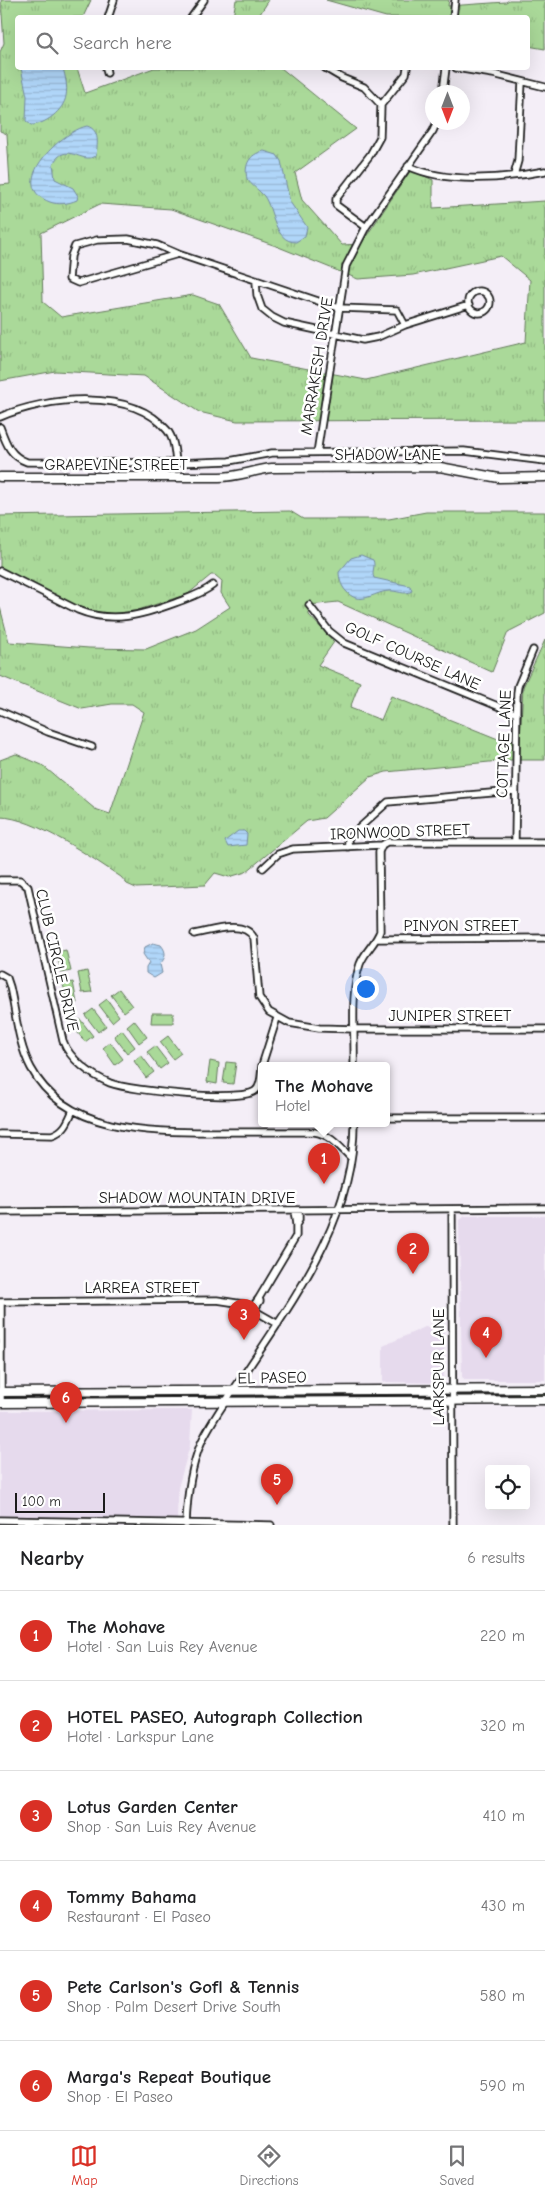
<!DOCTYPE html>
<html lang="en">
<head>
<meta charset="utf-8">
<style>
  :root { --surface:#fff; --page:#f6f6f6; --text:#202124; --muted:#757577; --line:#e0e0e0; --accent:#d93025 }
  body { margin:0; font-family:"Comic Neue",sans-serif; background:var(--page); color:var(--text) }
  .controls { position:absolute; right:15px; bottom:15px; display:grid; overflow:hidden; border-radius:5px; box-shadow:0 5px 20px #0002 }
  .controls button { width:45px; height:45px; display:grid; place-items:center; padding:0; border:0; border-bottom:1px solid var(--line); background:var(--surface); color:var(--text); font:25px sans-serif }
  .compass { position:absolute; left:425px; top:85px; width:45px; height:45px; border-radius:50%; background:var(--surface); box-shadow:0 5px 20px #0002; rotate:180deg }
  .scale { position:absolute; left:15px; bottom:12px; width:90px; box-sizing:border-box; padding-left:5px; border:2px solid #1c1c1c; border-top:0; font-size:14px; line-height:18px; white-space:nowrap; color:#1c1c1c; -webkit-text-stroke:4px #fff; paint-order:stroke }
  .you { position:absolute; left:365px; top:988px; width:18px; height:18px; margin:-12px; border:4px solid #fff; border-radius:50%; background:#1a73e8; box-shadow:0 0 0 8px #1a73e833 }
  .badge { display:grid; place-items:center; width:32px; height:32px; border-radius:50%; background:var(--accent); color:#fff; font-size:16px; font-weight:700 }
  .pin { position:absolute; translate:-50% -41px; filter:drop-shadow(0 1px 2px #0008) }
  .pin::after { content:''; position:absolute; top:26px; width:18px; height:15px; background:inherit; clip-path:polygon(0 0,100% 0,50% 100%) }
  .popup { position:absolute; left:258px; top:1062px; width:132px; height:65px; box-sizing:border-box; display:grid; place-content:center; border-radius:5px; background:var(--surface); filter:drop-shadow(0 1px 4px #0005); font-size:16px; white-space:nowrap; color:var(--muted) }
  .popup b { font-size:19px; color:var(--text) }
  .popup::after { content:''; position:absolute; left:50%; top:100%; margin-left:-10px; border:10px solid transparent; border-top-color:var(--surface) }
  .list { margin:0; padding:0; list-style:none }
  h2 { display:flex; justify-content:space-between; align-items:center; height:65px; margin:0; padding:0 20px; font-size:21px }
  h2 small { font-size:16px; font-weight:400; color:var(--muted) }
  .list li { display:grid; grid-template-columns:32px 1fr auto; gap:15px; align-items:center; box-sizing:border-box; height:90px; padding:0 20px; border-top:1px solid var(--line) }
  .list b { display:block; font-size:19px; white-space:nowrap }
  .list p { margin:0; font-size:16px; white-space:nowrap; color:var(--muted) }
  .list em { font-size:16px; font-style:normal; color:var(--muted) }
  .icon { flex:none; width:28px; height:28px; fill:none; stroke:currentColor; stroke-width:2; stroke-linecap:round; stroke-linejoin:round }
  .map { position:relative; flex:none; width:545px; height:1525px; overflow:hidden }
  .search { position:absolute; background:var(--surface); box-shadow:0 5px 20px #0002; left:15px; right:15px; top:15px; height:55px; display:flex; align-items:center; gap:12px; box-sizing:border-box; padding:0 18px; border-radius:5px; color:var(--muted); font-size:19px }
  .sheet { height:605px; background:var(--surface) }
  nav { display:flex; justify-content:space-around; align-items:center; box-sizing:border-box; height:70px; border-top:1px solid var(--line); background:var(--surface); font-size:14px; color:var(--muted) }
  nav a { display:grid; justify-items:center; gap:2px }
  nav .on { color:var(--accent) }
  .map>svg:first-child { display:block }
</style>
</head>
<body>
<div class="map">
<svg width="545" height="1525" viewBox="0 0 545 1525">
  <defs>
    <pattern id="grass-tufts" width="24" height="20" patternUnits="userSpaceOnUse" patternTransform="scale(1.25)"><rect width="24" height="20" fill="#aad999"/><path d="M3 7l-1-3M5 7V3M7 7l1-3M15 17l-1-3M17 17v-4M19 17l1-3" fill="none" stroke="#92ba83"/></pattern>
    <pattern id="water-rules" width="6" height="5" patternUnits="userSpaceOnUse" patternTransform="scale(1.25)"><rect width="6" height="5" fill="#b0d6f9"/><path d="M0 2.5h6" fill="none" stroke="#97b7d5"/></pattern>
  </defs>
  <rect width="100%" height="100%" fill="#f4eef7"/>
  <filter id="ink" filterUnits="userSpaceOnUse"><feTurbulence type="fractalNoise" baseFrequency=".02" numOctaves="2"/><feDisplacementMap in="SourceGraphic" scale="10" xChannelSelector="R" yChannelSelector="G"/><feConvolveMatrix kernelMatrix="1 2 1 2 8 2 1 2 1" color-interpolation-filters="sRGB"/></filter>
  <g filter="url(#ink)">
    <path fill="#e6daed" d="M465,1216H545V1380H466L462,1377L459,1221Z
      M425,1327H444V1383L383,1382V1346Z
      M192,1410L190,1445L178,1488L177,1519L0,1516V1411Z"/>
    <path fill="url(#grass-tufts)" stroke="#637a5a" fill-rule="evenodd" d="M1,0H91L83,17L18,18V68H77L85,93L154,68H281L356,129L295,173L302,200L342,245L361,244L411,170L433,180V208L545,201V420L237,421L199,412L144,376L55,371L0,381V185L10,184L7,134L0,131V52L4,43ZM100,204L171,209L276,246L358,279L413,275L501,256L530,280L526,342L366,380L251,358L219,304L193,295L61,317L43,302L41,233Z
      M236,0H269L260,14L261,17H233Z
      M326,0H449L448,6L506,2L509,0H545V49L528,46V18L386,17Z
      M290,511L303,519H389L426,512H545V613L508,632L492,672L338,602L309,605V615L334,642L318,665L360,682L350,708L381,720L391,696L503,741H520L523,687L545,640V760H510L386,772L370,777L324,818L307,821L246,872L229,877L215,873L205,885L136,888L127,884L121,877C92,858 34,817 0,817V760L16,754L42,765L95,809L110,814L144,712L132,704H112L82,709L0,676V607L9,642L89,648L146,649L196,629L230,607L221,593L222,581L215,575H211L188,594L135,611L107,614L78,607L0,570V516Z
      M545,1392V1397H462L502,1393Z
      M442,1393L400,1398H242L272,1394Z"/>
    <path fill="#aad999" stroke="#637a5a" d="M66,950L71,971L61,973L57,952Z
      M87,971L92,992L82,993L78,973Z
      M73,982L77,1003L68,1005L63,984Z
      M119,989L132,1006L124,1012L111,995Z
      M107,999L119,1016L112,1022L99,1005Z
      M93,1009L106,1026L98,1032L85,1015Z
      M152,1013H173V1023H151Z
      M80,1019L93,1036L85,1042L72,1025Z
      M134,1020L147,1037L139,1043L127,1026Z
      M122,1030L135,1047L127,1053L114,1036Z
      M168,1036L181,1053L173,1059L160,1042Z
      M110,1042L123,1059L115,1065L103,1048Z
      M155,1046L168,1063L160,1069L147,1052Z
      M141,1055L154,1072L146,1078L134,1061Z
      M210,1061L219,1063L217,1084L207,1082Z
      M226,1062L236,1063L233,1084L223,1083Z"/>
    <path fill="url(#water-rules)" stroke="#758ca1" d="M21,68H63C65,76 68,86 66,96C64,110 45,125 31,125L26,121L27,96Z
      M87,126C101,130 97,146 96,156C81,165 66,140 53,164L55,179L73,188L78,196L77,200C68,204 58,205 50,202C4,185 62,131 87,126Z
      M264,151L277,155L281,161L290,202L307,227L305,236L296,242C274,242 274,210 264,196C259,190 252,186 247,179C244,165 249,154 264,151Z
      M361,555L373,560C376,566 371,572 374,578L410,586L412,591C404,596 397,590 389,591C372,592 360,608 345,590C341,585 339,578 339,572L351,558Z
      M238,831H244L247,834L246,845L228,847L225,841Z
      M153,943L161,945C167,952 166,958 160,964L162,973L154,978L146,973V968L149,963L143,954L145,947Z"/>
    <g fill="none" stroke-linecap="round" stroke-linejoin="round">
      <defs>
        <path id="street" d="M108,18L114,0
          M191,18L204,0
          M453,18L455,0
          M106,68L107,73
          M325,68L342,78L364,87L381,105L406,74L407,68
          M456,68L493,74L545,87
          M443,92L446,68
          M408,166C446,184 504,179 545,171
          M514,175L518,161L522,82
          M366,227L336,205V199L370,155L380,137L381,105
          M128,239L157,245L178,254L78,283L69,279L71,256L75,246L97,240Z
          M178,254L339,308L397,310L405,325
          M256,282L257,295L262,309L272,317L284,323L363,340L378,337L405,325L469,305
          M468 302a11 11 0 1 1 22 0a11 11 0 1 1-22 0Z
          M0,417C46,397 131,387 167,430C174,438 175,452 176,463
          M0,427C6,443 10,456 27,462L176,463L229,461L272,453L464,451L545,461
          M317,453L346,266L366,227L433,131L437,122
          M0,571L78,610C112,624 142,615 175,603C188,598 202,594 213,585
          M309,605L329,631L344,643L517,714
          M0,711L48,732L92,747
          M515,842L517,693L518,686L533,650
          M348,847V838L388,802L514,791
          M263,868L278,854L293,849L382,845L387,842H545
          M0,880H20L28,887L63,1041C70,1060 91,1075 110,1083C131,1091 239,1102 255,1091C262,1086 261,1073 262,1066
          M194,934C211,931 244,919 254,938L259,997L269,1012L289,1023L319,1028L355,1029H545
          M377,939L545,938
          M0,974L7,978L10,987C16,1013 18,1044 31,1068C66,1134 154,1132 219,1132C250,1132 282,1132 314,1132C330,1134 340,1147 351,1158
          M262,1065L277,1018
          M354,1065C355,1035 350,992 360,964C365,951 376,943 380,931L379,852L382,845
          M386,1118H545
          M0,1134L52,1135C65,1131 68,1121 73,1110
          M452,1209L453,1525
          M294,1210L296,1225L299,1220V1210
          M0,1212L545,1208
          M259,1298L296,1236V1225
          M0,1302L217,1300L243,1304L278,1324
          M251,1309L259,1298L260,1301L254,1310
          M1,1403V1302
          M0,1520L271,1525
          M186,1525C187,1497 190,1469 201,1443C212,1419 230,1395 245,1373C296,1296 354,1219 354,1123"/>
        <path id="secondary" d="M0,477H219C237,477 254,470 272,468L440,467L499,478L545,477
          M0,1392L545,1389
          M0,1403L545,1400"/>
      </defs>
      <use href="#street" stroke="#1c1c1c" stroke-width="9"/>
      <use href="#secondary" stroke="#1c1c1c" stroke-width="11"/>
      <use href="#street" stroke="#fff" stroke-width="5.5"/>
      <use href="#secondary" stroke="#fff" stroke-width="8"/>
    </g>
  </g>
  <g text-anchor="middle" stroke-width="5" stroke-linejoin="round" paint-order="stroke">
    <g font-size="16" fill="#1c1c1c" stroke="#fff">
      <text transform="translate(316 366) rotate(-81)" y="6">MARRAKESH DRIVE</text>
      <text x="388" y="460">SHADOW LANE</text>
      <text x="116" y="470">GRAPEVINE STREET</text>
      <text transform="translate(413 655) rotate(24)" y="6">GOLF COURSE LANE</text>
      <text transform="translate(503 744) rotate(-88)" y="6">COTTAGE LANE</text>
      <text transform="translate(400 831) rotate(-2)" y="6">IRONWOOD STREET</text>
      <text x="461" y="931">PINYON STREET</text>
      <text transform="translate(58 960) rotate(77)" y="6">CLUB CIRCLE DRIVE</text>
      <text x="450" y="1021">JUNIPER STREET</text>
      <text x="197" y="1203">SHADOW MOUNTAIN DRIVE</text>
      <text x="142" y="1293">LARREA STREET</text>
      <text transform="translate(438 1367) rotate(-90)" y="6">LARKSPUR LANE</text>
      <text transform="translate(272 1377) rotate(-1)" y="6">EL PASEO</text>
    </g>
  </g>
</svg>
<div class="controls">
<button><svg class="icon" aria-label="locate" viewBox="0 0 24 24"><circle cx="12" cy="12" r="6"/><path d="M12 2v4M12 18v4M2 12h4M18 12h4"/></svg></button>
</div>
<svg class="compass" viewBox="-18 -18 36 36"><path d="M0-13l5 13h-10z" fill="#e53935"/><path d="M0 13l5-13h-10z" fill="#757577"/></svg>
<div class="scale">100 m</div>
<div class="you"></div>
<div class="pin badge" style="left:324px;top:1184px">1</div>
<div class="popup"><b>The Mohave</b>Hotel</div>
<div class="pin badge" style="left:413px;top:1274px">2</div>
<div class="pin badge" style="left:244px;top:1340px">3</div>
<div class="pin badge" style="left:486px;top:1358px">4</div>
<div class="pin badge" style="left:277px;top:1505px">5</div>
<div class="pin badge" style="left:66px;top:1423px">6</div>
<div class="search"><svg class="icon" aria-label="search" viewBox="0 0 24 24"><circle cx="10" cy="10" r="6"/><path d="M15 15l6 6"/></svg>Search here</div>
</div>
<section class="sheet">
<h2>Nearby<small>6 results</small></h2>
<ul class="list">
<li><span class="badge">1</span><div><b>The Mohave</b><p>Hotel · San Luis Rey Avenue</p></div><em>220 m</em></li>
<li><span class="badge">2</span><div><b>HOTEL PASEO, Autograph Collection</b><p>Hotel · Larkspur Lane</p></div><em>320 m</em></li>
<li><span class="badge">3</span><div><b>Lotus Garden Center</b><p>Shop · San Luis Rey Avenue</p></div><em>410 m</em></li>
<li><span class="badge">4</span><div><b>Tommy Bahama</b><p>Restaurant · El Paseo</p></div><em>430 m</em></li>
<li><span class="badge">5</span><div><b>Pete Carlson's Gofl &amp; Tennis</b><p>Shop · Palm Desert Drive South</p></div><em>580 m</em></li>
<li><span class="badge">6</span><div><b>Marga's Repeat Boutique</b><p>Shop · El Paseo</p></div><em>590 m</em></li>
</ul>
</section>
<nav>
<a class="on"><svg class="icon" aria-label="map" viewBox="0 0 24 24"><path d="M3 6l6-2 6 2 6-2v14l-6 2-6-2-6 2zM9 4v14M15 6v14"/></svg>Map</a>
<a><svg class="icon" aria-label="directions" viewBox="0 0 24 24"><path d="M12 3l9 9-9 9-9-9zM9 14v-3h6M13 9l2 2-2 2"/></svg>Directions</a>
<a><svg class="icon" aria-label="saved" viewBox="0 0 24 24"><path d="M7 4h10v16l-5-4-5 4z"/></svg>Saved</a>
</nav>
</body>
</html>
